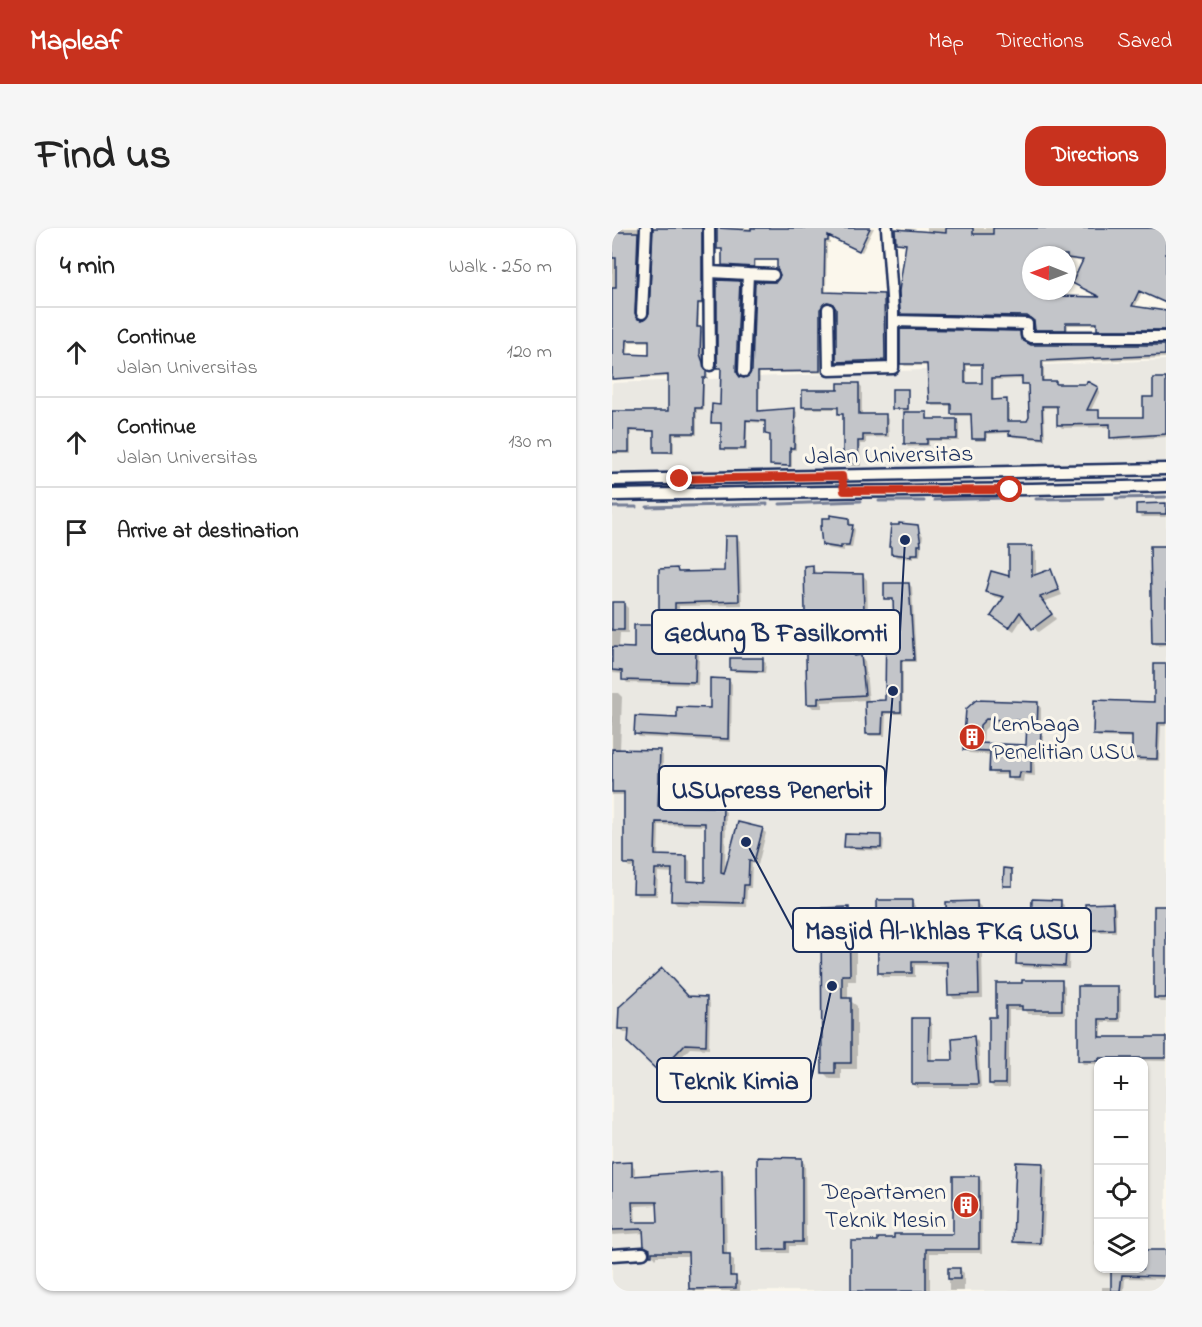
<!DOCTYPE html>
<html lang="en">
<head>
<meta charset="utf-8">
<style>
  :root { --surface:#fff; --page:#f6f6f6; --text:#222; --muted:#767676; --line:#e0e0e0; --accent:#c8321e }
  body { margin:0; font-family:"Indie Flower",sans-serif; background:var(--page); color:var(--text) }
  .controls { position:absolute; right:18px; bottom:18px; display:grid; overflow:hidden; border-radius:12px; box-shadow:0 2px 4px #0004 }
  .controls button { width:54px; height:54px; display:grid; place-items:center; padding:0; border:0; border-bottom:2px solid var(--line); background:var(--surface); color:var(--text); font:30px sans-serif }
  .compass { position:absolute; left:410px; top:18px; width:54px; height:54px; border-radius:50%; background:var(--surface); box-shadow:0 2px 4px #0004; rotate:271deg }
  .stop { position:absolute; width:18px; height:18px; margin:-14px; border:4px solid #c8321e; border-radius:50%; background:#fff }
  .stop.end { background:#c8321e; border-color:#fff; box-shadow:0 2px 6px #0008 }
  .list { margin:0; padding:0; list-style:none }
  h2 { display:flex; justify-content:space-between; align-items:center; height:78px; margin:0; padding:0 24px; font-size:26px }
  h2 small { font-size:20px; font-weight:400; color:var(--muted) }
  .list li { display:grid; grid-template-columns:39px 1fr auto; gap:18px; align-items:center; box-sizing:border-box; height:90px; padding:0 24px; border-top:2px solid var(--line) }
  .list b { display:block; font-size:22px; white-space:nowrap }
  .list p { margin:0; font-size:20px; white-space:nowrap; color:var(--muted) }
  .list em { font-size:20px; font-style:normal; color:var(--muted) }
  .icon { flex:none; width:33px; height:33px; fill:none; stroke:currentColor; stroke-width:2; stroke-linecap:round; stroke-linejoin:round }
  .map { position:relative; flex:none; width:554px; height:1063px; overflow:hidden; border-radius:18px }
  header { display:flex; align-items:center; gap:36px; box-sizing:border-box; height:84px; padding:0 30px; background:var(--accent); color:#fff }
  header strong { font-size:28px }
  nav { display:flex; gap:33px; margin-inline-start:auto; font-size:21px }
  .intro { display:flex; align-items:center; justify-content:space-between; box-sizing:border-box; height:144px; padding:0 36px }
  h1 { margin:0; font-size:42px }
  .button { padding:15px 27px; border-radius:18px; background:var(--accent); color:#fff; font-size:21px; font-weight:700 }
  main { display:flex; gap:36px; padding:0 36px }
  aside { flex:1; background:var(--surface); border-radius:18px; box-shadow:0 2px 4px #0004 }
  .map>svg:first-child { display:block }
</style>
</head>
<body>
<header>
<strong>Mapleaf</strong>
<nav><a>Map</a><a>Directions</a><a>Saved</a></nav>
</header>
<div class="intro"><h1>Find us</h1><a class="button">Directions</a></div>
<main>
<aside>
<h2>4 min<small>Walk · 250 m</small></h2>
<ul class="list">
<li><svg class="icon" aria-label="ahead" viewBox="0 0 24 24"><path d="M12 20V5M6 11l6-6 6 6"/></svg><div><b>Continue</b><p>Jalan Universitas</p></div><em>120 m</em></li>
<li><svg class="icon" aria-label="ahead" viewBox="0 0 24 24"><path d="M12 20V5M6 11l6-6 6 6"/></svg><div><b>Continue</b><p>Jalan Universitas</p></div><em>130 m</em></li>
<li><svg class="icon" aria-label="arrive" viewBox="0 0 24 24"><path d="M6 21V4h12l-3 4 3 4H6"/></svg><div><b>Arrive at destination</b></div></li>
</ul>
</aside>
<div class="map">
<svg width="554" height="1063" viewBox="0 0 554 1063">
  <rect width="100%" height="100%" fill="#fbf7ec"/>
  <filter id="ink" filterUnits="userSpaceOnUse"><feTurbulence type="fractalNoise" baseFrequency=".0167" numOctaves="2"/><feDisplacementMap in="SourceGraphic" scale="12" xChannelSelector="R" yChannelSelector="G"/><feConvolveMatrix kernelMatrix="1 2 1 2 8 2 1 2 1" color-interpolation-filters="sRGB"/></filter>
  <g filter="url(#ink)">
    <path fill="#eae8e2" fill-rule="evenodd" d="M554,132V1063H0V155ZM487,834H532V1040H487Z"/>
    <path fill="#0003" fill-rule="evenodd" d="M0,0H28L24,88L29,94L39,86L42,0H93L92,77H87V101L90,103V129L96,147V151H92V182H85V207H62V226L43,223V204H19V226H0V184H57L58,149L0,152ZM17,114H39V128H16Z
      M106,0H262L250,24L218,8V15H215L214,66L272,67L274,69L275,134L228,136L226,134L225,80L218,75L210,84V145H148L147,184L182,182L185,184L184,222H180V239H162L160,237L159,208L154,206V195L135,194V223H113L111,220V197L101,195L109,178L110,142L106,140L128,55L130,57L126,146L133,152L141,144L165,55L170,47L166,33H144V40L114,39L112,23L106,20Z
      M284,0L315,3V0H554V75L530,64L522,82L554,84V104H489L487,97H456V104H427L423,93L419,91L293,88L290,85L295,18L285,15ZM419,27H455V31L472,34L462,55L491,70L450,81L451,63H419Z
      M407,105L411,114L419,118H554V130L432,135V154L485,160L488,163L478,184H486L489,191H532L543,171V152H554V209L502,212L500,199L450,200L447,197L446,180H432L433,212L401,209L398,205L375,206V213H364L361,210V188H343L340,178H321L318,175L317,138H293L290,136ZM355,138H371L372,156H355ZM412,151V156L418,158L416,194H397V176L394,173H382V152Z
      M247,156L250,159V188H273L276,191L277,209L254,210V216H248L249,238H235L232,235L233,188L227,185V181H194L191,178Z
      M295,162L297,185H314L317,192H344L347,195V213H317V218L296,219L293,216V183L282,181Z
      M526,277H554V289H529L526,286Z
      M211,291H237L243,302L240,320H232V323L215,320L209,309Z
      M305,299L311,308L308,328H302V331L284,329L281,325Z
      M124,309L128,313L130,377L67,378V385L53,386L49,381L65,342L69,346L113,345Z
      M419,319L424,324V349L439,343L450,367L431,374L444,391L426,404L412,388L402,403L381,388L392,371L379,368L374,363L399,350Z
      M539,320H554V417L545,418L541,414Z
      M201,339L205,347H251L255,352L256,387H245V429L253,433L257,474H274L283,398V373L273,370L297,356L300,359L304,434H291V486H274L273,508H258L256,505L255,472L210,474V480H201L196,475Z
      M0,376H12L16,380V405H8L7,421H24L49,398L52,402L53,422L83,423L87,427L86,457L15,455L12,451V446L0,445Z
      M150,432L154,435L153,445L122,444L119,441Z
      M544,438H554V498H549L547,533H525L521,529L522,510L486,509L483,506L544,475Z
      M117,452L120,456L119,514L27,509L24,506L99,482Z
      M0,465H6L10,469L8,522L47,524L51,527L50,580H110L114,584L113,645L150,602L154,605L146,637L140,635L139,660H135L134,679L65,677L61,673L62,645L46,644L45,668H26L22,664L23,639H17L13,635L14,567H0ZM47,597L94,598V655H78V633L75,630L46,629Z
      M425,475L429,480V505L432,509V524H422L423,548L412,547L411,554L401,553L397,547H383L379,543L380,527L357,525L353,521L355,482ZM379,495L416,496L415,519L371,517L372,502Z
      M269,609L272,612L271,623L237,621L234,618Z
      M400,642L401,659H394L392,657Z
      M299,673L303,678V709H336L365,675L369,679L371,770L342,771L338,766L337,738L303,737V749H271L267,745Z
      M448,674L452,677L451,710L458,714L457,741L409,739L405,735L421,708Z
      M501,677L504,680V704H478L475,701Z
      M544,680H554V774H548L543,769Z
      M237,681L244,688V753H236V771L245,778V841H229V851H218L211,844Z
      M449,754L453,758V786H416L412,782H397V860H382L378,856L386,790V756Z
      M505,759L509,763V794H490V810L554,811V833L490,832L487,836H471L468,832L467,760Z
      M76,770H94L98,775L97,821L78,820L52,847L18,814V805H12L8,800Z
      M316,792L320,796V834H343L362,810L366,814L369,860H306L301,856Z
      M189,932L193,936L194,1018H177V1025H152L148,1021Z
      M19,935L23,940V949L109,944L113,948L115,1028L122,1032V1050L128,1054V1063H82L79,1060L78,1028H44V1031L33,1017V1005L0,1007V936ZM47,977L48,996H24L23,978Z
      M430,937L435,941L431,1018L407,1017L403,1013Z
      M484,937H487V1020L483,1016Z
      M366,949L370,953V1025H318V1063H240L267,1014L342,1007Z
      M532,1023L554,1024V1051L513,1050L512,1063H490V1059H500L501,1040H532Z
      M337,1041H347L352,1045V1063H337Z"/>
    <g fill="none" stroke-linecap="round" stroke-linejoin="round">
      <path stroke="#747e96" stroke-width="3" d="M504,270L554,269
        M424,271L491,270
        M322,272L392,270
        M267,273H312
        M168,276L249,273
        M0,279H24
        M35,279L155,276"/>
    </g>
    <path fill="#c3c5c9" stroke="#1b2f5e" stroke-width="1.5" fill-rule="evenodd" d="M41,0H90V75H86L85,99H89L88,126L94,143V150H91L90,180H83V205H60V224H42V203L17,202V224H0V183H56V147L0,151V60H4V30H0V4H26L23,85L26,91L30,92L37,85ZM15,112H37V127L14,126Z
      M105,0L139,2V0H258L247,23L216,8V13H213L212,64L272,66L273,132L224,134V81L220,75L215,74L208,81V143L146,144V183L183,180L182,220H178V238L158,237V207L153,206V193L134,192L133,221H109V195H99L100,176L108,177L109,140H105V52L128,53L124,143L128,149L132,150L140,143L143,54H164L168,47L165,41V32H142V39L110,37V21H105Z
      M334,0H361V6H381V0H554V75L527,63L520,78L554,83V102H485V95H454V102H423L422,93L415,88L288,86L287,63L294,16L284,15L283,1L334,5ZM419,27H455V30L471,32L460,55L488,69L448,68V63H419Z
      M288,101L408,103L409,111L419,117H553V127L430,133V153H444V156H474L475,153L486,159L475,182H487V189H531V169H541V150H554V206L498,210V196L445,197V178H430L431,210L397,207V203L373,204V211H360L359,186H339V176H317L315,136H288ZM353,136H370V155H353ZM410,149V156H416L417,189L415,193H395V171L380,172V150Z
      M226,155H247V186H274V207H251V213H246V235H231V186H226V179H190V162H226Z
      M280,161H296V181H280Z
      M292,184H315V191H345V211H315V216H292Z
      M554,275V286H524V276Z
      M218,287L237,290V297H241L237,317H229V320L210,317L208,298H210V290H218Z
      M287,295L306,297L309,317H306V326H299V328L279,326V319H277L279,297H287Z
      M113,308H125L127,373L63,375V382H47V341L65,340L66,344L112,343Z
      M397,318H420V348L439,341L447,362L428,369L440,386L420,401L408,384L397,400L379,388L392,369L373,364L379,343L397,348Z
      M538,318H554V415H540Z
      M201,337V345L251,346L252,383H241L242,428L249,427L253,467L206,470V476H195L192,338Z
      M272,355H297L302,432H289V484H271L270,506H254L253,473L273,472L274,397H282L281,371H272Z
      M0,374H12V402H0Z
      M22,397H49V421L84,422L83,454L10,452V443L0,442V419L22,420Z
      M118,430H151V443L118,442Z
      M542,436H554V495H546L545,531L520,530V508L481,507L482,472L542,474Z
      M98,450L117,451L116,511L22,506L23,488L65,490V479L98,480Z
      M364,472L426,474L425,503H429L428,521L419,520V545L408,544L407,550H395V544H377L378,523L351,522L354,481ZM374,491L415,493L414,517L367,515L368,497Z
      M0,521L48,522L46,578L111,579L109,645L112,646L126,594L151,600L142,634L137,633L136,657H132L131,675L59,673L60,641H43L42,665H21L22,636H12V564H0ZM44,594L93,595V654L75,653V628L43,627Z
      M233,606L269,607V620L232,619Z
      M392,640L400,641V658H391Z
      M420,671L449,672L448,708H455L453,738L404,736L405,706L419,707Z
      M265,672H300V707H335L334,674L365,673L367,766L336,767L335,734H300V745H266Z
      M501,675L502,701L474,702L473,676Z
      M542,678H554V770H542Z
      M237,679L238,747H230V770H239V835H223V845H210L209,680Z
      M50,740L76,768L95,769L94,817L73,816L47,844L16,815L17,801H6L7,779Z
      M410,752H450V782H410V778H394L393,856H377V789H384V755H410Z
      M466,758H506V791H487V809H554V830H487V833H466Z
      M300,790H317L316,832H341L340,810L362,808L366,856H300Z
      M145,929L190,930V1014H174V1021L146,1022Z
      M20,934V948L110,942L111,1026H118V1048H124V1060L77,1061L76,1024H40V1028H38V1021L32,1018L31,1001L0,1002V935ZM20,974H45L46,994H21Z
      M404,934L431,935L428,1015L401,1014Z
      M341,948H367V1021H314V1063H239V1013H266V1010H282V1006H341Z
      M531,1022H554V1048L510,1047L508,1063H499V1041H531Z
      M336,1040H348V1051H336Z"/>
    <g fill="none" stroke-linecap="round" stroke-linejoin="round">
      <defs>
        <path id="street" d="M97,0L98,137
          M98,44L136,46L132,143
          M136,46L161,47
          M216,81L217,142L281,140V83L275,0
          M30,85L34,0
          M281,93L415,96V107L419,109H554
          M0,252L554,241
          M0,267C185,264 369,263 554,258
          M166,558L173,559
          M0,1027L31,1025"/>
      </defs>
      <use href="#street" stroke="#1b2f5e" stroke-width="15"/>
      <use href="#street" stroke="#fbf7ec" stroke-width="10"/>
    </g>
  </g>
  <g fill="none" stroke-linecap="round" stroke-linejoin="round" filter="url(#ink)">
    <path stroke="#c8321e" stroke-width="8" d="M68,251L230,248L232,263L398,262"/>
  </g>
  <defs>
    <symbol id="building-disc" viewBox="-11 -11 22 22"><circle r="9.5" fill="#c8321e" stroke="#fbf7ec"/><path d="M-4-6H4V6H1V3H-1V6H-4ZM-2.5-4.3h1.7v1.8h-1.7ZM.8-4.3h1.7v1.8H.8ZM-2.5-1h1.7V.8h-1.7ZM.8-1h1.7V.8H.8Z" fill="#fff"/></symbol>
  </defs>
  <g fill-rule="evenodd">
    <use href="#building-disc" x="345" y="494" width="30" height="30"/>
    <use href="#building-disc" x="339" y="962" width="30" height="30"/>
  </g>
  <g text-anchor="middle" stroke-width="6" stroke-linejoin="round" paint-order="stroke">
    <g font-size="24" fill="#1b2f5e" stroke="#fbf7ec">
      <text transform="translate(277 226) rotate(-1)" y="8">Jalan Universitas</text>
    </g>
    <g font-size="24" fill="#1b2f5e" stroke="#fbf7ec" text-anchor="start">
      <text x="380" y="503">Lembaga<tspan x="380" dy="28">Penelitian USU</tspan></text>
      <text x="334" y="971" text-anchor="end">Departamen<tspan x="334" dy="28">Teknik Mesin</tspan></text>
    </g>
  </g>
  <path fill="none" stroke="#1b2f5e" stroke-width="2" d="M293 312L288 404M281 463L273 560M134 614L181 702M220 758L199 852"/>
  <g fill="#1b2f5e" stroke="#fbf7ec" stroke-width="2">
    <circle cx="293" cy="312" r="6"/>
    <circle cx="281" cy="463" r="6"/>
    <circle cx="134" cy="614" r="6"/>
    <circle cx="220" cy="758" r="6"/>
  </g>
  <g fill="#fbf7ec" stroke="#1b2f5e" stroke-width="2">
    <rect x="40" y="382" width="248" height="44" rx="6"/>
    <rect x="47" y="538" width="226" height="44" rx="6"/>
    <rect x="181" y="680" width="298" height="44" rx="6"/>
    <rect x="45" y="830" width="154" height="44" rx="6"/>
  </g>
  <g font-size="26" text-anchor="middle" font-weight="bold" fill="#1b2f5e">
    <text x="164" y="413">Gedung B Fasilkomti</text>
    <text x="160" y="570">USUpress Penerbit</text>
    <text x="330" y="711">Masjid Al-Ikhlas FKG USU</text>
    <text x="122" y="861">Teknik Kimia</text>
  </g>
</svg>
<div class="controls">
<button>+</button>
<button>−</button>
<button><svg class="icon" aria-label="locate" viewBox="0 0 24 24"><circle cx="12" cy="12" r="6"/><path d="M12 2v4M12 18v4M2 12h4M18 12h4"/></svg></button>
<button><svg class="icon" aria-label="layers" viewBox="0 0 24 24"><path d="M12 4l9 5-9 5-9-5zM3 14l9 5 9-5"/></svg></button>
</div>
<svg class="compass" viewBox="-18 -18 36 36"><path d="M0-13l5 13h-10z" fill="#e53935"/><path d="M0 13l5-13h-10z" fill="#767676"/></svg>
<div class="stop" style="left:398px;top:262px"></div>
<div class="stop end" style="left:68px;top:251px"></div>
</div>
</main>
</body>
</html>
